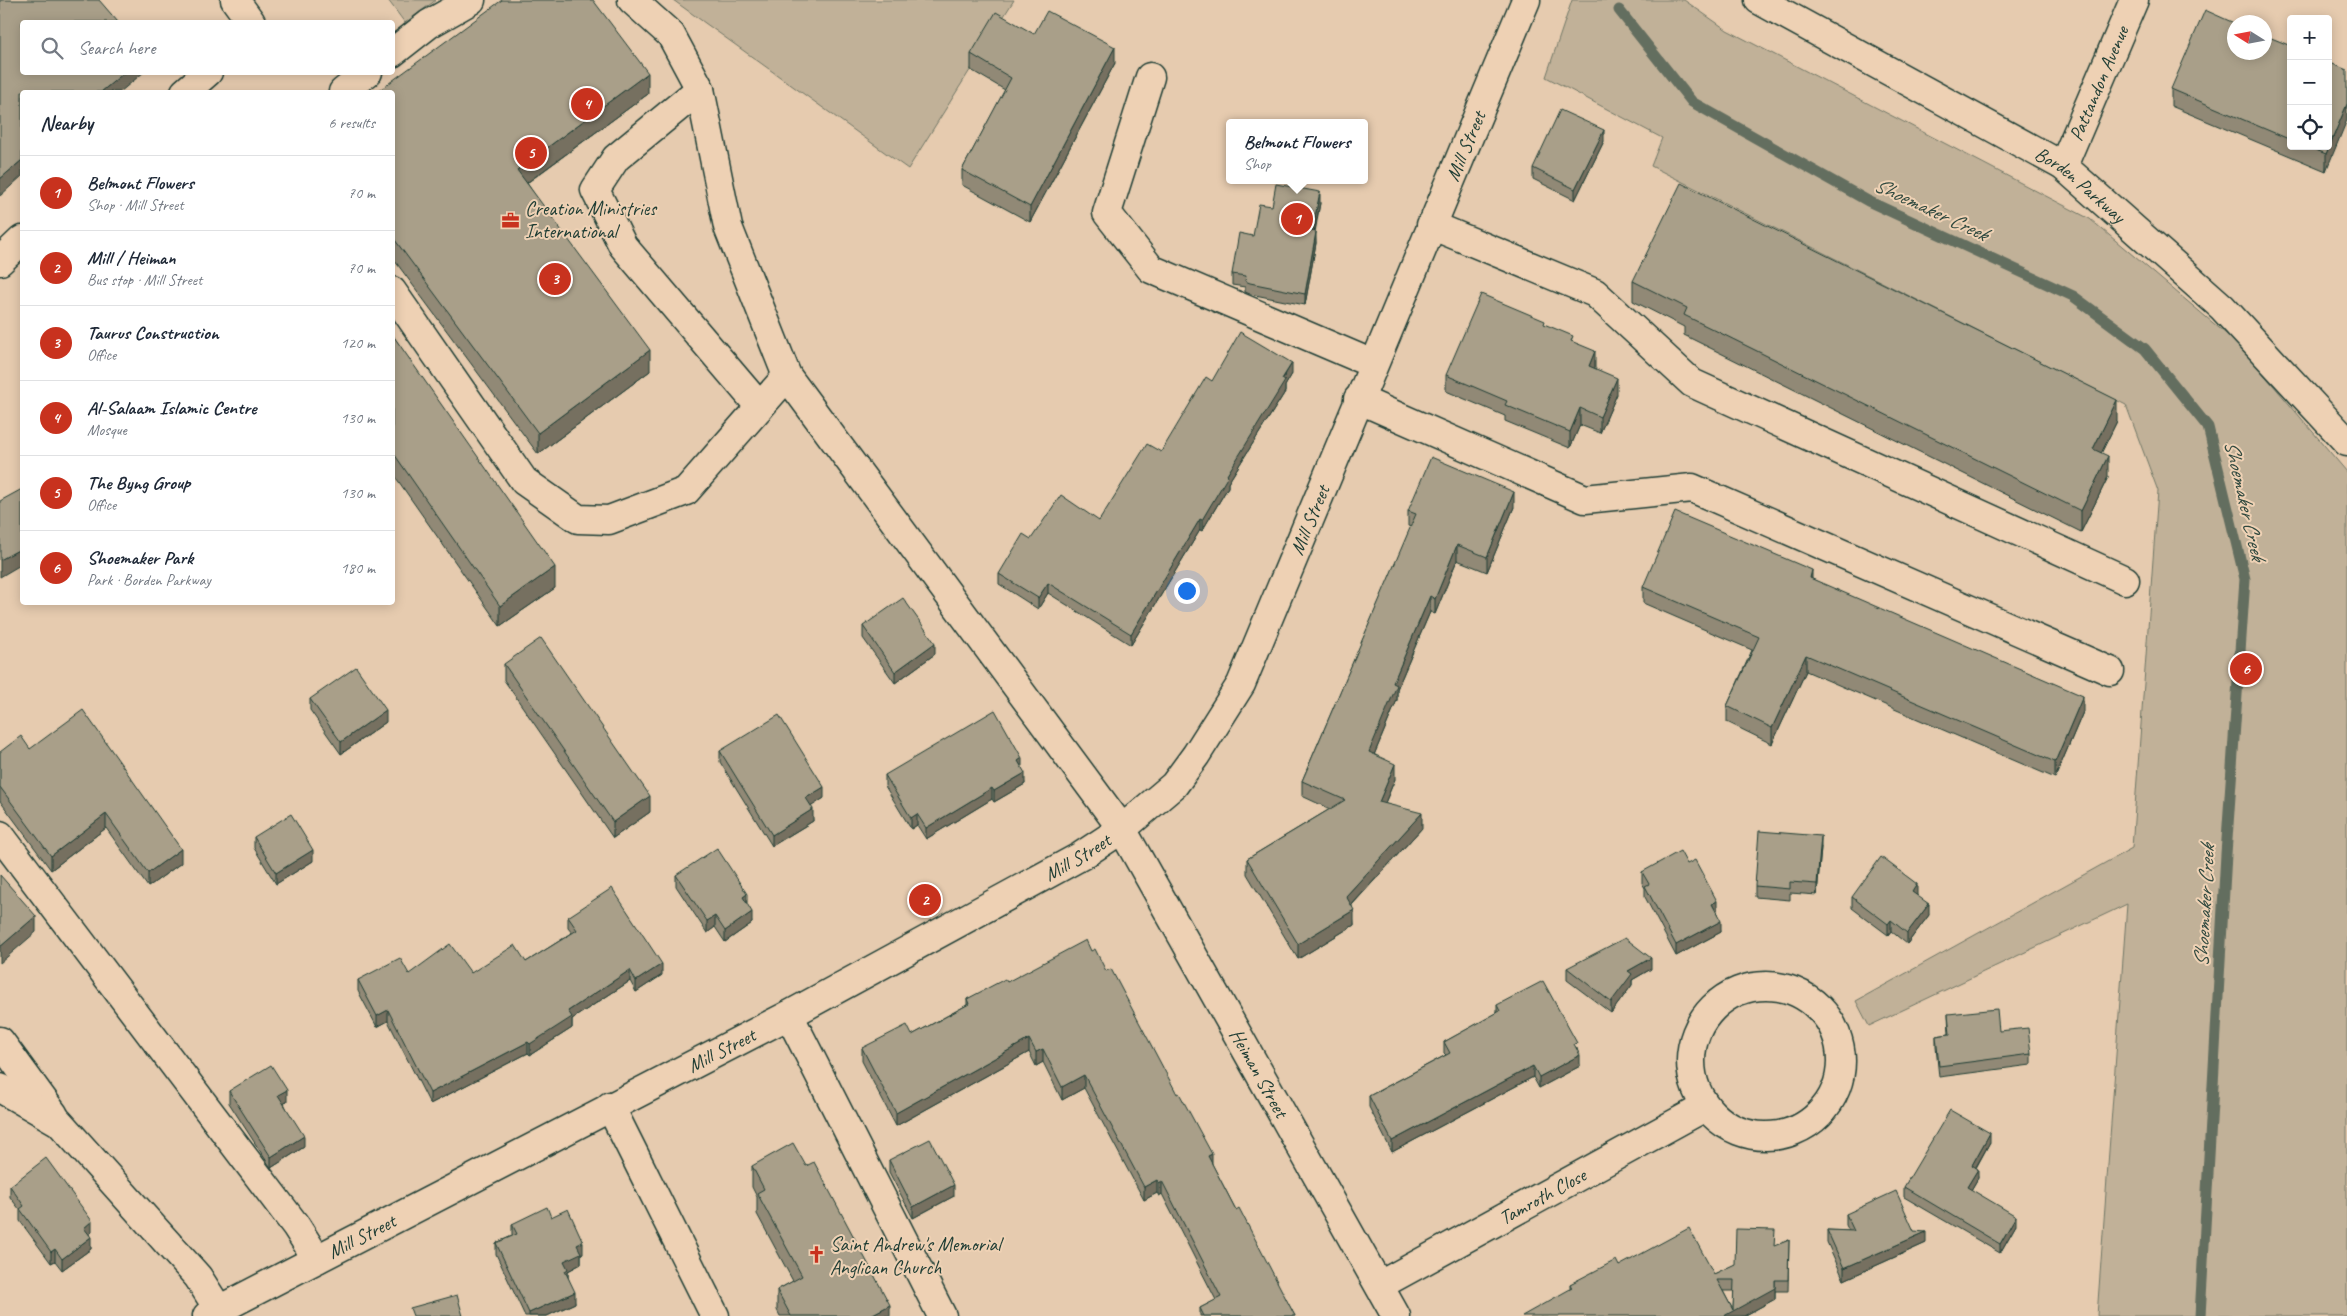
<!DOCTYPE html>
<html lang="en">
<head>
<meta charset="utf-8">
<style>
  :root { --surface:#fff; --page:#f2f2f3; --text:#1f2937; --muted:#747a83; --line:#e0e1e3; --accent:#c8321e }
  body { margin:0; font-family:Caveat,sans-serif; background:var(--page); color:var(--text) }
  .controls { position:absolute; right:15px; top:15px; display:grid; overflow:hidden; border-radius:5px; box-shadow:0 2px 12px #0003 }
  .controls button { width:45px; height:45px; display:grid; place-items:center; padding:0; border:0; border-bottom:1px solid var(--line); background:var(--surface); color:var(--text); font:25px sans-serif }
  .compass { position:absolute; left:2227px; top:15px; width:45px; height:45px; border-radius:50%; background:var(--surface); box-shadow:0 2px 12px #0003; rotate:281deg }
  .you { position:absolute; left:1186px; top:590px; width:18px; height:18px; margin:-12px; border:4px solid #fff; border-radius:50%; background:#1a73e8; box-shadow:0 0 0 8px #1a73e833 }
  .badge { display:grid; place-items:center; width:32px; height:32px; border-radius:50%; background:var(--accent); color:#fff; font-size:16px; font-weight:700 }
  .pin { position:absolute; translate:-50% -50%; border:2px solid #fff; box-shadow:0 1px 5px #0006 }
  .popup { position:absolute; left:1226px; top:119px; width:142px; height:65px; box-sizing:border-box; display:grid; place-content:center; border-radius:5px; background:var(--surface); filter:drop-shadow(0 1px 4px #0005); font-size:16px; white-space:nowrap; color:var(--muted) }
  .popup b { font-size:19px; color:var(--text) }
  .popup::after { content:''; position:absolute; left:50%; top:100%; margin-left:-10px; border:10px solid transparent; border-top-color:var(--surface) }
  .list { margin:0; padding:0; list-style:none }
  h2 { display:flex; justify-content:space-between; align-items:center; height:65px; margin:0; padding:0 20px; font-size:21px }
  h2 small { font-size:16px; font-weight:400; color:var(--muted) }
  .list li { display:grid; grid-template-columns:32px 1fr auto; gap:15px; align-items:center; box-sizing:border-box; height:75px; padding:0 20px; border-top:1px solid var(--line) }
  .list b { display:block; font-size:19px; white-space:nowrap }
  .list p { margin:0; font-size:16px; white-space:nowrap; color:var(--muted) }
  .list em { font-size:16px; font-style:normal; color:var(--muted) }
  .icon { flex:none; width:28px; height:28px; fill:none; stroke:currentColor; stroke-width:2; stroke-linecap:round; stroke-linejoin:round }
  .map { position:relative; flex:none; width:2347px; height:1316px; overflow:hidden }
  .search { position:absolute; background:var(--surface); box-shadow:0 2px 12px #0003; left:20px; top:20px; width:375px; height:55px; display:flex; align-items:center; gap:12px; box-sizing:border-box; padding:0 18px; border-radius:5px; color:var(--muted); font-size:19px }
  .panel { position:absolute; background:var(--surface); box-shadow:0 2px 12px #0003; left:20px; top:90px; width:375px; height:515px; border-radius:5px }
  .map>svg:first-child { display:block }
</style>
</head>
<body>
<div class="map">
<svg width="2347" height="1316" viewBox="0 0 2347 1316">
  <rect width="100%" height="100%" fill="#e6cbaf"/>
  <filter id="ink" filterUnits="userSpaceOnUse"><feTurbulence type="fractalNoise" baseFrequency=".02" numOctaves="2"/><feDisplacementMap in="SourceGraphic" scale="10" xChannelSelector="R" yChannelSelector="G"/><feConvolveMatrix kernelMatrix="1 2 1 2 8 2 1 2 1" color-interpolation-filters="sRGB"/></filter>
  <g filter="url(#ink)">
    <path fill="#c1b198" stroke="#707766" d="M388,0H436L405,23Z
      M673,0H1014L908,169Z
      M1572,0H1684L1727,30L2090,219L2238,344L2347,472V1316H2097L2127,904L1869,1026L1856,1001L2132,848L2158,491L2126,405L1651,166L1662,138L1546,77Z"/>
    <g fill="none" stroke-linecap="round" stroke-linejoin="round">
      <path stroke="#646e5f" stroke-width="11" d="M1619,10L1692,102L1868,201L2073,296L2145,349L2208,427L2245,579L2226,854L2200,1316"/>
      <defs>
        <g id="minor">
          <path d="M235,0L251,22"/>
          <path id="s1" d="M632,0L671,35L700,89L728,227L787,376L1122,829L1396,1316"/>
          <path id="s2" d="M1759,0L2063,166L2222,307L2347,442"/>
          <path d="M392,53L429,24L471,0"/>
          <path d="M1150,77L1107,213L1151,269L1373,364"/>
          <path d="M700,89L616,158L595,190L623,246L760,407"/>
          <path d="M185,92L208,72"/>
          <path d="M343,92L368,72"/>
          <path id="s3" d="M2063,166L2134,0"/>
          <path d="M1431,225L1595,293L1692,383L2125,580"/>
          <path d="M0,261L22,240"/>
          <path d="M392,291L524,481L578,519L609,520L686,491L787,376"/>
          <path d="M1358,399L1585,499L1692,488L2110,671"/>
          <path d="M0,835L296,1226L317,1259"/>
          <circle cx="1766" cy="1061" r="75"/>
          <path d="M789,1015L942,1316"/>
          <path d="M0,1041L54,1115"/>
          <path d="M0,1088L59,1122L198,1277L219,1310"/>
          <path d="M610,1106L715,1316"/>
          <path id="s4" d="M1380,1285L1705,1107"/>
          <path id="s5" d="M207,1316L789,1015L1081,856L1122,829L1174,785L1196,755L1241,684L1526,0"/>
        </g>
      </defs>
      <use href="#minor" stroke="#1f3d34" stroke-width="31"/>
      <use href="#minor" stroke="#eed1b4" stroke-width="28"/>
    </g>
    <path fill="#918976" stroke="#1f3d34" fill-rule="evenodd" d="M2291,46V146H2328L2326,171L2171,106V89Z
      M971,54L1115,63L1030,222L962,185V170L1005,90L971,70Z
      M392,92L648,94L527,183L650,371L538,454L392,257Z
      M1604,141L1575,200L1533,179V168Z
      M1320,203L1315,232L1316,243L1305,305L1250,294L1245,292V287L1232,285V274L1253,236L1272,206Z
      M1633,281L2117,421L2101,453L2108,477L2081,532L1684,335V327L1633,301Z
      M1545,325L1573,342L1595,368V369L1617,394L1600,433L1580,425L1570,448L1505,421V416L1446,391V375Z
      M392,334L555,588L500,626L392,472Z
      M1292,374L1285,386V392L1228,483V487L1202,531L1200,530L1131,645L1048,593L1038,609L999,584V574L1031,539L1099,521L1161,452L1212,381Z
      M1514,507L1487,572L1457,560L1435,614L1430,612L1397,689V700L1374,755L1395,779L1385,803L1422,828L1352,905L1354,925L1298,959L1247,874V859L1330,809L1302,796V781L1411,527L1408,526V511Z
      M1812,579L2083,712L2055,778L1806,671L1772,744L1727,722V706L1752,650L1643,603V587Z
      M863,626L935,654L895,683L863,638Z
      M504,664L650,812L613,838L504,680Z
      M310,699L386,722L341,754L310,710Z
      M30,749L181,863L148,887L106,828L51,870L0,801V752Z
      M720,751L824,798L811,806L813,821L772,846L720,762Z
      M1022,769L1025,784L994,802L992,799L926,839L917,825L911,829L885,786V775Z
      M254,837L313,861L276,884L254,848Z
      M1821,847L1817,895L1790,893V900L1755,897V886Z
      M1687,864L1717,913L1721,932L1676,956L1645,897V888L1642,883V872Z
      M676,875L747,904L752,923L725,942L715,927L707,933L676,886Z
      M1917,895L1929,915L1907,944L1891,931L1888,935L1852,908V897Z
      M568,917L662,975L636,992L630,981L572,1019V1028L530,1055L528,1053L430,1104L388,1021L377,1027L358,991V980L471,973L526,962L572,933L568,928Z
      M1091,951L1106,971L1212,1164L1236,1210L1295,1316H1200V1308L1216,1300L1162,1194L1159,1196L1157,1193L1144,1200L1084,1088L1062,1100L1043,1062L1036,1066L1029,1052L896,1126L862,1061V1048L912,1035L967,1005V999L1007,982Z
      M1567,968L1651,969L1632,980V985L1611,1013L1567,980Z
      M1497,1005L1577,1048L1580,1066L1539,1088L1533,1077L1392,1152L1369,1107V1096L1446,1055L1444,1053V1042L1497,1013Z
      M1948,1014L1999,1031L2031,1054V1065L1939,1077L1936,1047V1036L1949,1034Z
      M229,1091L287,1102L284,1103L304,1147L271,1168L229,1103Z
      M1990,1142L1976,1168L1978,1178L1971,1190L2016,1225L2000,1253L1904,1197V1187Z
      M889,1160L954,1196L913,1218L889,1172Z
      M752,1166L890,1316H780L777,1310V1290L793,1281L757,1214V1197L752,1187Z
      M10,1186L92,1232L89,1235L91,1249L62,1270L55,1261L51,1263L20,1221V1210L10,1197Z
      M1846,1214L1914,1231L1926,1243L1844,1280L1827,1242V1230L1849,1231L1846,1225Z
      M551,1217L583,1253L581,1254V1264L568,1271V1277L575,1303L547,1316H525L496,1254V1243L512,1236V1224Z
      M1789,1240L1788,1291H1775V1299L1744,1316L1570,1289V1284L1619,1266L1714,1274ZM1723,1291H1734L1733,1310Z"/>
    <path fill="#766f60" stroke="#1f3d34" d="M1115,47V63L1030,222V207Z
      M125,72H144L120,92H101Z
      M648,73V94L517,190V170Z
      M2347,104V120L2326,171V154Z
      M1604,130V141L1575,200V189Z
      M22,160V176L0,196V179Z
      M1320,192V203L1312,243V231Z
      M1316,232V243L1305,305V294Z
      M650,350V371L538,454V433Z
      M1595,351V368L1589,383V366Z
      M1292,363V374L1285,386V392L1228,483V487L1202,531V520L1227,475Z
      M1617,378V394L1600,433V417Z
      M2117,400V421L2093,470V449Z
      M1580,408V425L1570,448V432Z
      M2108,456V477L2081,532V511Z
      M1514,492V507L1487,572V557Z
      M1200,519V530L1131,645V634Z
      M1457,545V560L1435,614V599Z
      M22,548V564L0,577V560Z
      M555,567V588L500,626V606Z
      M1812,570V586L1810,578Z
      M1048,583V593L1038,609V598Z
      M1430,596V612L1397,689V700L1369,767V752L1393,683Z
      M935,643V654L895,683V672Z
      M1806,655V671L1772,744V728Z
      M2083,696V712L2055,778V762Z
      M386,710V722L341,754V742Z
      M1022,758V769L1018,761Z
      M1395,764V779L1379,817V802Z
      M1025,773V784L994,802V791Z
      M824,787V798L806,810V798Z
      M992,788V799L926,839V828Z
      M650,796V812L613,838V822Z
      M813,809V821L772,846V835Z
      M1422,813V828L1346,911V896Z
      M106,814V828L51,870V856Z
      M917,814V825L911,829V818Z
      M1821,836V847L1817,895V884Z
      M181,849V863L148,887V873Z
      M313,850V861L276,884V873Z
      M1917,884V896L1912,892Z
      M747,894V905L743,897Z
      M1717,901V913L1712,904Z
      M1929,904V915L1907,944V933Z
      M1354,910V925L1298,959V944Z
      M752,912V923L725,942V931Z
      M36,916V932L0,963V947Z
      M715,916V927L707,933V921Z
      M1891,920V931L1888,935V924Z
      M1721,921V932L1676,956V945Z
      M1651,958V969L1632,980V985L1611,1013V1002L1628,971Z
      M662,964V975L636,992V981Z
      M630,970V981L572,1019V1028L530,1055V1044L568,1011Z
      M388,1010V1021L377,1027V1016Z
      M1029,1039V1052L896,1126V1113Z
      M528,1042V1053L430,1104V1093Z
      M1043,1049V1062L1036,1066V1052Z
      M1580,1055V1066L1539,1088V1077Z
      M1533,1066V1077L1392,1152V1141Z
      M1084,1075V1088L1062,1100V1087Z
      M287,1090V1102L278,1106V1095Z
      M1990,1133V1142L1972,1174V1165Z
      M304,1136V1147L271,1168V1157Z
      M1212,1154V1167L1208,1156Z
      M1978,1169V1178L1967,1197V1187Z
      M1157,1180V1193L1144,1200V1187Z
      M1162,1181V1194L1159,1196V1183Z
      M954,1185V1196L913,1218V1207Z
      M2016,1216V1225L2000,1253V1244Z
      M92,1221V1232L84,1239V1228Z
      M1926,1232V1243L1844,1280V1268Z
      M91,1237V1249L62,1270V1259Z
      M583,1242V1253L581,1254V1264L568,1271V1280L565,1282L564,1261L577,1245Z
      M55,1249V1261L51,1263V1252Z
      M1775,1280V1299L1744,1316H1724Z
      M575,1292V1303L547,1316H529V1313Z
      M890,1305V1316H869Z"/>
    <path fill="#a99f89" stroke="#1f3d34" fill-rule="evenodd" d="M0,0H99L118,22H22V72H125L101,92H22V160L0,179Z
      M502,0H593L648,73L517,170L650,350L538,433L392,236V92H377Z
      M2205,10L2234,23V52H2264V35L2291,46V140L2171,89Z
      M1047,11L1115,47L1030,207L962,170L1011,78L971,54L996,12L1034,34Z
      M2328,62L2347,70V104L2326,154L2306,146H2328Z
      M1560,110L1604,130L1575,189L1533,168Z
      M1681,183L2117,400L2093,449L2108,456L2081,511L1684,315L1687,308L1633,281Z
      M1276,184L1320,192L1312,231L1316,232L1305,294L1250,283L1245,281L1246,276L1232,274L1239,233L1253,236L1259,204L1272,206Z
      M1481,294L1545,321L1544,324L1573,336L1571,341L1595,351L1589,366L1617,378L1600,417L1580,408L1570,432L1505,405L1507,401L1446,375Z
      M1240,332L1292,363L1282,379L1285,381L1227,475L1228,476L1202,520L1200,519L1131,634L1048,583L1038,598L999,574L1023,534L1031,539L1061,495L1099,521L1147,444L1161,452L1206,377L1212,381Z
      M392,334L555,567L500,606L392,451Z
      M1431,457L1514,492L1487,557L1457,545L1435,599L1430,596L1393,683L1397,685L1369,752L1395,764L1379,802L1422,813L1346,896L1354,910L1298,944L1247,859L1345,800L1302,781L1416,514L1408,511Z
      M22,489V548L0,560V501Z
      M1675,512L1812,570L1810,578L2083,696L2055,762L1806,655L1772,728L1727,706L1759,637L1643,587Z
      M903,598L935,643L895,672L863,626Z
      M541,638L650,796L613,822L504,664Z
      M356,667L386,710L341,742L310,699Z
      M83,710L181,849L148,873L106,814L51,856L0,787V752L21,736L30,749Z
      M995,710L1022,758L1018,761L1025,773L994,791L992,788L926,828L917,814L911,818L885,775Z
      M779,715L824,787L806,798L813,809L772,835L720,751Z
      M291,814L313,850L276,873L254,837Z
      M1759,831L1821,836L1817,884L1790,882V889L1755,886Z
      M717,848L747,894L743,897L752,912L725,931L715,916L707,921L676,875Z
      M1680,851L1687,864L1695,860L1717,901L1712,904L1721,921L1676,945L1645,886L1649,884L1642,872Z
      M1881,857L1917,884L1912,892L1929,904L1907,933L1891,920L1888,924L1852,897Z
      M0,875L36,916L0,947Z
      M612,888L662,964L636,981L630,970L568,1011L572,1017L530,1044L528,1042L430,1093L388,1010L377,1016L358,980L400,958L409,974L450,944L471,973L515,945L526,962L577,930L568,917Z
      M1625,938L1651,958L1628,971L1632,974L1611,1002L1567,968Z
      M1086,940L1091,951L1095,949L1106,971L1111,969L1177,1094L1179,1093L1212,1154L1208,1156L1236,1210L1239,1208L1295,1316H1204L1200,1308L1221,1297L1162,1181L1159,1183L1157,1180L1144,1187L1084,1075L1062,1087L1043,1049L1036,1052L1029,1039L896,1113L862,1048L907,1025L912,1035L969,1004L967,999L1005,979L1007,982Z
      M1543,981L1577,1043L1574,1044L1580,1055L1539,1077L1533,1066L1392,1141L1369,1096L1450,1053L1444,1042L1500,1011L1497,1005Z
      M1997,1009L1999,1031L2028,1028L2031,1054L1939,1066L1936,1036L1950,1034L1948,1014Z
      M271,1065L287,1090L278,1095L304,1136L271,1157L229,1091Z
      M1950,1110L1990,1133L1972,1165L1978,1169L1967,1187L2016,1216L2000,1244L1904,1187Z
      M930,1139L954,1185L913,1207L889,1160Z
      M793,1143L806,1166L814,1162L890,1305L869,1316H791L777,1290L802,1276L757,1193L764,1189L752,1166Z
      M46,1158L92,1221L84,1228L91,1237L62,1259L55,1249L51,1252L20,1209L24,1206L10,1186Z
      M1896,1191L1914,1231L1926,1232L1844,1268L1827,1230L1854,1231L1846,1214Z
      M547,1207L551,1217L568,1209L583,1242L577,1245L581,1253L564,1261L568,1269L565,1271L575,1292L529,1313L496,1243L517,1234L512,1224Z
      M1689,1228L1714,1274L1735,1264L1736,1229L1775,1230L1774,1246L1789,1240L1788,1280H1775V1288L1724,1316H1522L1572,1288L1570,1284L1616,1260L1619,1266ZM1717,1280H1734L1733,1310Z
      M457,1295L463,1316H413L410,1308Z"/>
  </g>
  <defs>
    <symbol id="office-bare" viewBox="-9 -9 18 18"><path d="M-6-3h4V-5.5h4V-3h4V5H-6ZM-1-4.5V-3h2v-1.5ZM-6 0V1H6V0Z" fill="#c8321e" stroke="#eed1b4" stroke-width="2.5" paint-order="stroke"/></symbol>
    <symbol id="church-bare" viewBox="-9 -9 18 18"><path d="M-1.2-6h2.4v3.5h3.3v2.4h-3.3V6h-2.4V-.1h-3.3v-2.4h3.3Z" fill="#c8321e" stroke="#eed1b4" stroke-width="2.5" paint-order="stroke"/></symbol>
  </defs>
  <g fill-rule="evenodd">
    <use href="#office-bare" x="498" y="208" width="25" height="25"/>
    <use href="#church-bare" x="804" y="1242" width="25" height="25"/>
  </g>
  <g text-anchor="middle" stroke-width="4" stroke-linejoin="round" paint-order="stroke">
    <g font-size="20" fill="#1f3d34" stroke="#eed1b4">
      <text dy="7" stroke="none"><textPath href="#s3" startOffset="90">Pattandon Avenue</textPath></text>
      <text dy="7" stroke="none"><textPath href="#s5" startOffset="1809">Mill Street</textPath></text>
      <text dy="7" stroke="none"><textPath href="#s2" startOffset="371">Borden Parkway</textPath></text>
      <text dy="7" stroke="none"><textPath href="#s5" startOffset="1404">Mill Street</textPath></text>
      <text dy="7" stroke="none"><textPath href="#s5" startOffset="984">Mill Street</textPath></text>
      <text dy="7" stroke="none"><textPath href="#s5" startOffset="579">Mill Street</textPath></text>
      <text dy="7" stroke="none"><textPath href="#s1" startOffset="1258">Heiman Street</textPath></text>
      <text dy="7" stroke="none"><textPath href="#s4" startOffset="185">Tamroth Close</textPath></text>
      <text dy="7" stroke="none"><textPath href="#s5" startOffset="174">Mill Street</textPath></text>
    </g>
    <g font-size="20" fill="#1f3d34" stroke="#eed1b4" text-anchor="start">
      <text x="525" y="215">Creation Ministries<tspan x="525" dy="23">International</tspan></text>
      <text x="830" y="1251">Saint Andrew's Memorial<tspan x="830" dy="23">Anglican Church</tspan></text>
    </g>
    <g font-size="21" font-style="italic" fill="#30493f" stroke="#eed1b4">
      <text transform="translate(1931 209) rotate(25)" y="7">Shoemaker Creek</text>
      <text transform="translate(2245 500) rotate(77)" y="7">Shoemaker Creek</text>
      <text transform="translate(2204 906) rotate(-87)" y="7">Shoemaker Creek</text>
    </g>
  </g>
</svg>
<div class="controls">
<button>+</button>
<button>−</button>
<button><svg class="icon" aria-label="locate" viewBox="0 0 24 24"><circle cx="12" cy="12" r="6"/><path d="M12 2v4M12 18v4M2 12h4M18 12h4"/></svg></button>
</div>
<svg class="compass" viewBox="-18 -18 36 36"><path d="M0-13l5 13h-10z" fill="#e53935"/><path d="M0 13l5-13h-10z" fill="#747a83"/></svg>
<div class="you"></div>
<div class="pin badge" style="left:1297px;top:219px">1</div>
<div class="popup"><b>Belmont Flowers</b>Shop</div>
<div class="pin badge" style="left:925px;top:900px">2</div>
<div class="pin badge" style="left:555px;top:279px">3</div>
<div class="pin badge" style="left:587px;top:104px">4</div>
<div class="pin badge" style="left:531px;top:153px">5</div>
<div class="pin badge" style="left:2246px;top:669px">6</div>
<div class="search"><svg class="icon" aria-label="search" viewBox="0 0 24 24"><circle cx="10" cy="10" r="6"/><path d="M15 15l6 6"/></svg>Search here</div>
<section class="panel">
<h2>Nearby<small>6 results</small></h2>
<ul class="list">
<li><span class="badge">1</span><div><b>Belmont Flowers</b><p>Shop · Mill Street</p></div><em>70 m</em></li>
<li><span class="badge">2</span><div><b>Mill / Heiman</b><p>Bus stop · Mill Street</p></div><em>70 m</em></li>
<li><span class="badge">3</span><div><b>Taurus Construction</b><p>Office</p></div><em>120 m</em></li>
<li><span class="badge">4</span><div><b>Al-Salaam Islamic Centre</b><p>Mosque</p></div><em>130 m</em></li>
<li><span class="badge">5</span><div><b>The Byng Group</b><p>Office</p></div><em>130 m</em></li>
<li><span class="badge">6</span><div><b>Shoemaker Park</b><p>Park · Borden Parkway</p></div><em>180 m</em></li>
</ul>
</section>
</div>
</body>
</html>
